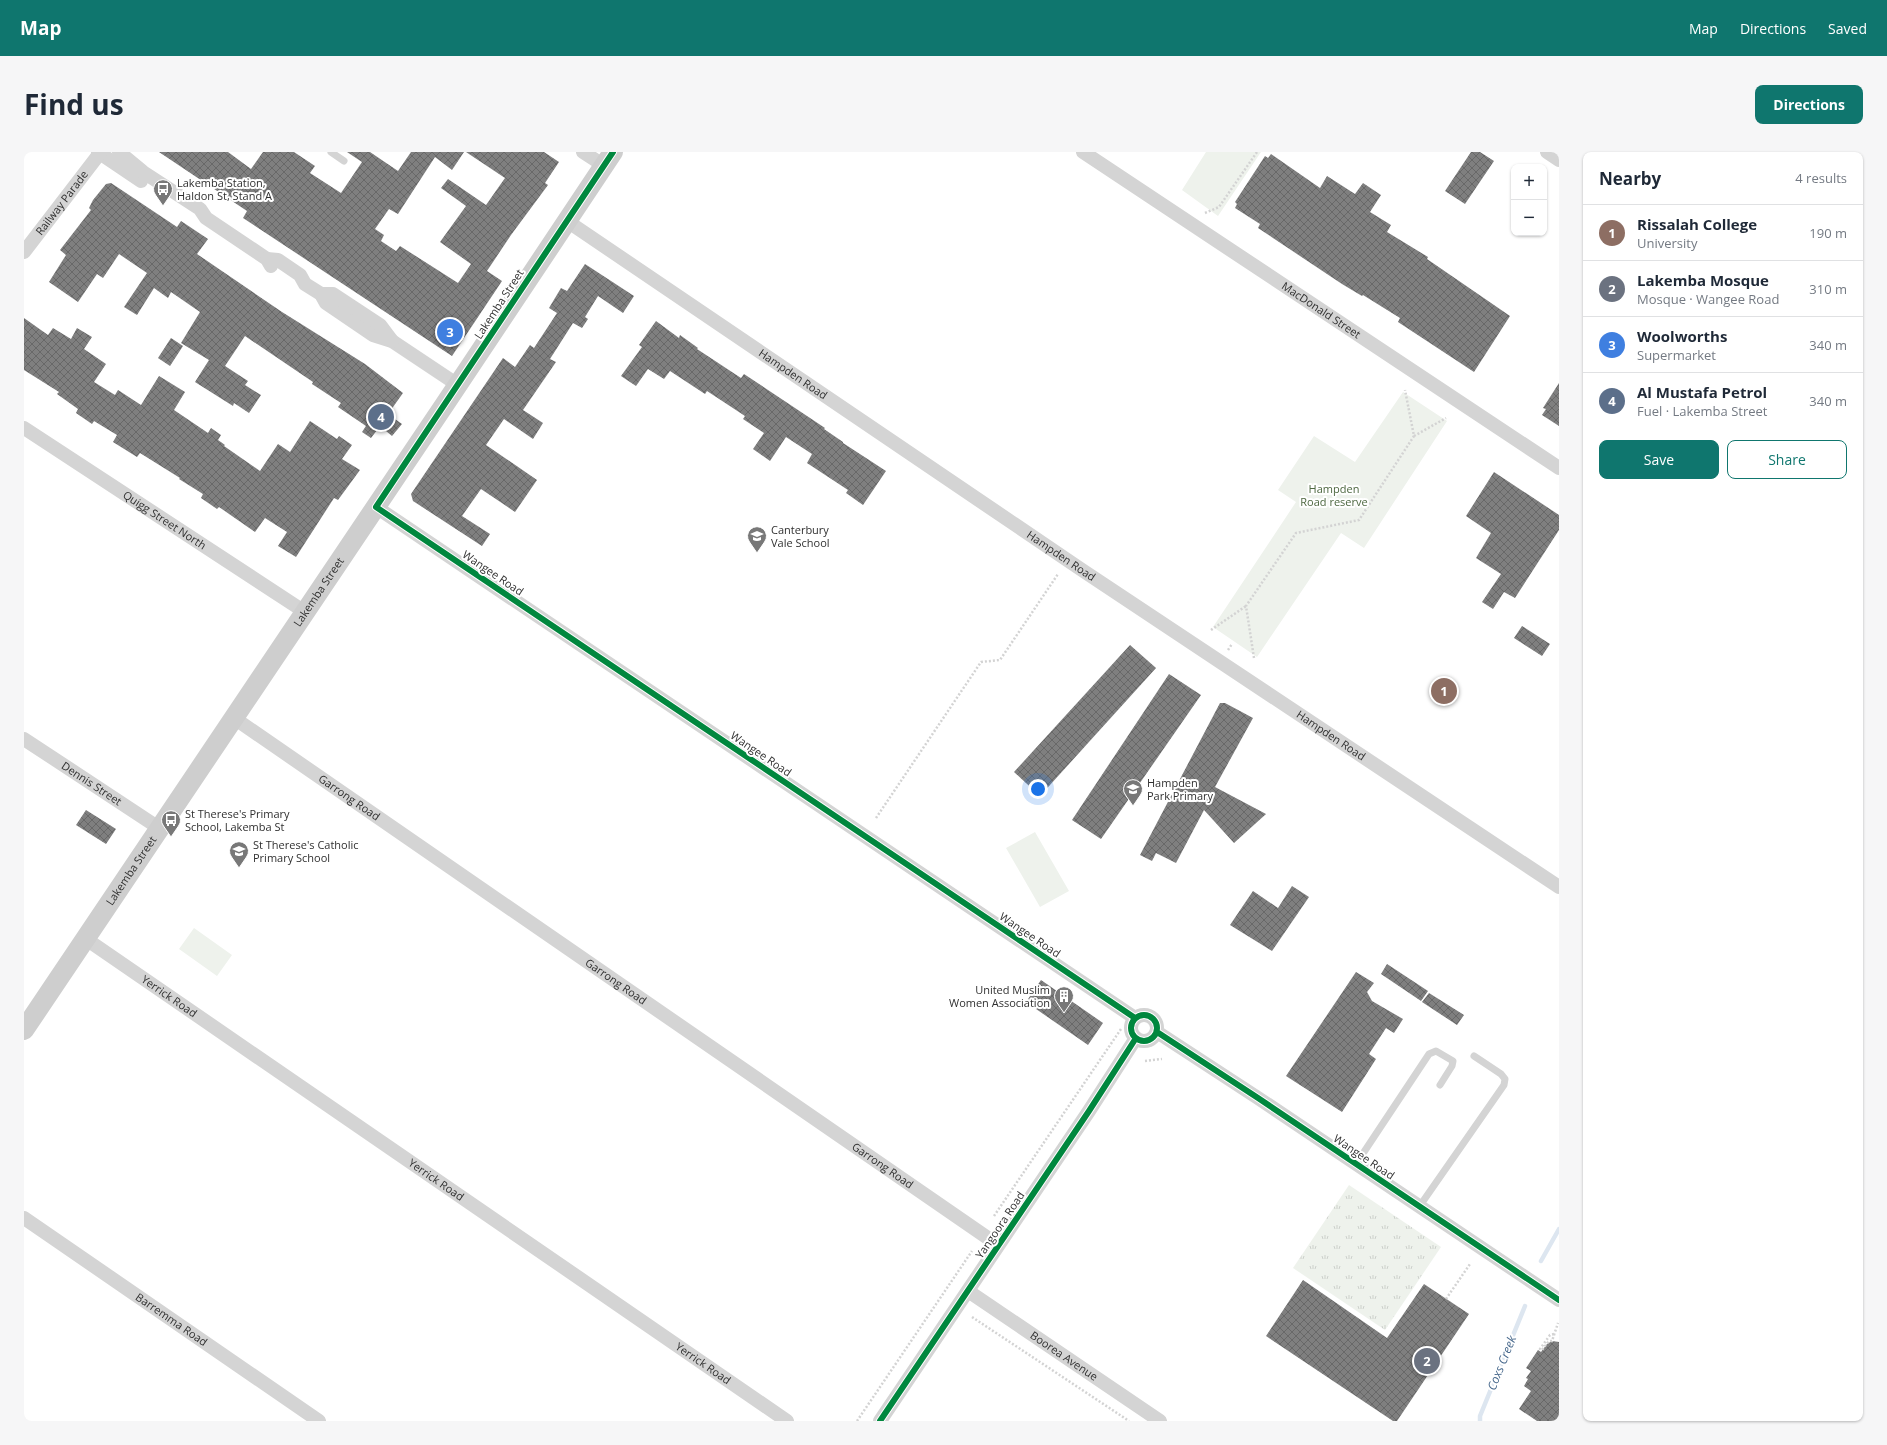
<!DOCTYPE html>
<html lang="en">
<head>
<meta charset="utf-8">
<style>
  :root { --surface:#fff; --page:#f6f6f7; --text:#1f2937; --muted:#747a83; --line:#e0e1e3; --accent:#0f766e }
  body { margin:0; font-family:"Open Sans",sans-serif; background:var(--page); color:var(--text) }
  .controls { position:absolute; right:12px; top:12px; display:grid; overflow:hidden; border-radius:8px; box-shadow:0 1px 3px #0004 }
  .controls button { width:36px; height:36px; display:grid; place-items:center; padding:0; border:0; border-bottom:1px solid var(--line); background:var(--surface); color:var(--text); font:20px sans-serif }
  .you { position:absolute; left:1014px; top:637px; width:14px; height:14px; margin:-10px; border:3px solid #fff; border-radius:50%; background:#1a73e8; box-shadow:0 0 0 6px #1a73e833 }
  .badge { display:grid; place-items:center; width:26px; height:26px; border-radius:50%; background:var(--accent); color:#fff; font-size:13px; font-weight:700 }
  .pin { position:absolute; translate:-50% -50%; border:2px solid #fff; box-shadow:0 1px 4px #0006 }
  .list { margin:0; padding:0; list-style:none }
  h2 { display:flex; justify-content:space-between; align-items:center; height:52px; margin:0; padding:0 16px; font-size:17px }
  h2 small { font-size:13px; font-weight:400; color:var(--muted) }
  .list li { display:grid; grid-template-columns:26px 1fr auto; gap:12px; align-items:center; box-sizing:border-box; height:56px; padding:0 16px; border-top:1px solid var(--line) }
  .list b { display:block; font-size:15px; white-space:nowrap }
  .list p { margin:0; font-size:13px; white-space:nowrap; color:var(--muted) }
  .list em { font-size:13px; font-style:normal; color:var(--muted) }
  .actions { display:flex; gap:8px; padding:12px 16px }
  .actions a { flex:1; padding:9px 0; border:1px solid var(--accent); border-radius:8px; text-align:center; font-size:14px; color:var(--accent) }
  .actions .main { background:var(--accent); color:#fff }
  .map { position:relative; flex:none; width:1535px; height:1269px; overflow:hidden; border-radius:8px }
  header { display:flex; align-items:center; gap:24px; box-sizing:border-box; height:56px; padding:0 20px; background:var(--accent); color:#fff }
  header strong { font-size:19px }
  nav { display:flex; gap:22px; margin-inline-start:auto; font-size:14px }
  .intro { display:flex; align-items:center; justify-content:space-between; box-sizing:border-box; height:96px; padding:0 24px }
  h1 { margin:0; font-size:28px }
  .button { padding:10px 18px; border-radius:8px; background:var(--accent); color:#fff; font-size:14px; font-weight:700 }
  main { display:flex; gap:24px; padding:0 24px }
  aside { flex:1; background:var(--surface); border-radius:8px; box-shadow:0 1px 3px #0004 }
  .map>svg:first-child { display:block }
</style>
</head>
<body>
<header>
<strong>Map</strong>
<nav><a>Map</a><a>Directions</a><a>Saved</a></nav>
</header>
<div class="intro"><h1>Find us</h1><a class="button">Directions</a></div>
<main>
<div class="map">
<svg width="1535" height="1269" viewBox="0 0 1535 1269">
  <defs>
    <pattern id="grass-tufts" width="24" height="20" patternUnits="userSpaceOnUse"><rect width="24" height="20" fill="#eef2ec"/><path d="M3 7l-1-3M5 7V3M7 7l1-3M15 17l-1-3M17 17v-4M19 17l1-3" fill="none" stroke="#ccd0cb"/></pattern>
    <pattern id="building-cross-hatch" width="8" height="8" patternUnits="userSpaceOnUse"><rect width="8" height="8" fill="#7f7f7f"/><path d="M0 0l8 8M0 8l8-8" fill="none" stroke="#686868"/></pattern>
  </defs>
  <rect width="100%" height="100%" fill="#fff"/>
  <path fill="url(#grass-tufts)" d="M1325,1033L1417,1095L1361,1178L1269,1116Z"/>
  <path fill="#eef2ec" d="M1182,0H1237L1194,64L1158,38Z
    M1379,240L1423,269L1340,396L1317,381L1233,505L1189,475L1272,350L1254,338L1290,284L1331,310Z
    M1011,680L1045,739L1016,755L982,696Z
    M170,776L208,803L193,824L155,797Z"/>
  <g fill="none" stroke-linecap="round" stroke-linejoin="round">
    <path stroke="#dde6f0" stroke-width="4.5" d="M1517,1109L1535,1077
      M1456,1269V1264L1501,1154"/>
  </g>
  <path fill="url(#building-cross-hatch)" d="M135,0H204L227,17L239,0H270L291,14L286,21L317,41L338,10L323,0H346L374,19L387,0H440L428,18L411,5L374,62L365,57L351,77L360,83L357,89L372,99L376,94L434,131L447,112L416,90L442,54L417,36L424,27L462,53L481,26L442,0H520L535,10L521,31L524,33L487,83L463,119L478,129L428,204L219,66L223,59Z
    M1447,0H1456L1470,9L1441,52L1421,39Z
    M1247,2L1296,36L1303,24L1331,42L1339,31L1357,43L1346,60L1367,73L1363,80L1404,105L1403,107L1486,164L1450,220L1374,170L1376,166L1339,143L1338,144L1318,132L1234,76L1236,72L1211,56L1213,52L1211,50L1241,4L1244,6Z
    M87,31L153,75L157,69L184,87L173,102L258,160L341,212L379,241L364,262L378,272L368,284L356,274L347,286L338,280L342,274L314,255L317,251L288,232L289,230L221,184L201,214L224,229L221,233L237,243L225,261L210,251L209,254L171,230L185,208L157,191L176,160L147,140L144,146L130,136L113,163L100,155L123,121L95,102L79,126L73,122L54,150L25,130L42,103L36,98L67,58L65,56L69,48L82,32Z
    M561,112L610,144L599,161L574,144L561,165L564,167L558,176L549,171L526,207L532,210L499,258L519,271L509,287L480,267L462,293L513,328L491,360L457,337L438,364L466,382L458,394L389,349L387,342L479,206L491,215L506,193L510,196L533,161L525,156L537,136L543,139Z
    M0,166L24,183L29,176L47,187L53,176L68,185L60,197L82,212L70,230L91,243L94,238L117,253L135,224L161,240L150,258L184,281L187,276L197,283L194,288L201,293L200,294L236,319L254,292L266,300L286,269L313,287L315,284L328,293L318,307L336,318L314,348L310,346L272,405L254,394L263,380L241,366L231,380L195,355L193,357L177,346L179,342L155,327L156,326L116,301L113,305L89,290L93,283L70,269L68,272L52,261L54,257L33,242L35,240L0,218Z
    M632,169L655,186L656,183L674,196L673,197L717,226L720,222L801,276L800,277L819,290V291L862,319L839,353L822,341L824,338L783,311L788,302L762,285L746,309L729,297L740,281L719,267L721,264L683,239L681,242L646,219L640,227L624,217L612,234L597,224L618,195L615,193Z
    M147,186L159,194L146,214L134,206Z
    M1535,231V274L1518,263L1522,257L1519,256Z
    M1470,320L1535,363V378L1491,446L1480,440L1469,457L1458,450L1477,422L1452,406L1467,381L1442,364Z
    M1498,474L1526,492L1518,504L1490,486Z
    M1106,493L1132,516L1016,644L990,620Z
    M1145,522L1177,543L1077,687L1048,668Z
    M1196,551H1201L1229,566L1191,635L1242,662L1210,691L1180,658L1152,711L1132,701L1128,709L1116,703Z
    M62,658L92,677L82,692L52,673Z
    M1268,734L1285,745L1248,799L1206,773L1229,739L1254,756Z
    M1363,812L1404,839L1397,849L1357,822Z
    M1332,820L1350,831L1343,840L1348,849L1379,867L1370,881L1362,876L1345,902L1352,907L1318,960L1262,924Z
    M1017,828L1079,871L1064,893L1002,850Z
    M1405,841L1440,863L1433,873L1398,850Z
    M1279,1128L1363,1186L1400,1132L1445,1162L1373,1269H1369L1242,1184Z
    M1528,1189L1535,1190V1269H1513L1495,1257L1507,1239L1500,1234L1504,1227L1502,1226L1507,1219L1502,1216L1514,1198L1517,1200L1523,1192Z"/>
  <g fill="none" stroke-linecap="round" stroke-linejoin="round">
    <path stroke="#d3d3d3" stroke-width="2.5" stroke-dasharray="2 2" stroke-linecap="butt" d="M1181,61L1195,55L1233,0
      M1390,284L1422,266
      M1187,478L1222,454
      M1204,498L1208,492
      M1230,506L1222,454L1272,381L1335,368L1390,284L1381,238
      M852,666L957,510L976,508L1034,422
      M1121,909L1138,907
      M970,1064L1097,877
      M1422,1147L1446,1112
      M948,1165L1105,1269
      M1530,1182L1526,1183L1516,1197L1518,1198L1525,1189H1528L1534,1171
      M833,1269L948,1099"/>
    <path stroke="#d4d4d4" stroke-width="7" d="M307,0L320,9
      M1332,1012L1405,902L1412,899L1429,909L1428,914L1416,933
      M1395,1055L1480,933L1481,927L1477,922L1450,904"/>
    <g stroke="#d4d4d4" stroke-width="14">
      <path d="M74,0L117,29"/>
      <path d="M95,0L119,20L176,57L182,66L243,107L247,114"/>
      <path d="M559,0L579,13"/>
      <path id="s1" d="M1059,0L1535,316"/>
      <path d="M1523,0L1535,8"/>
      <path id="s2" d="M543,69L1058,418L1535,735"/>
      <path id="s3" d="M0,100L76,1"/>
      <path d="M243,107L254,108L276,123L281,132L297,142L302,151L349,183L368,189L434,233"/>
      <path d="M297,142H309L356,173L368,189"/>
      <path id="s4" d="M0,276L281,460"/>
      <path d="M352,355L1111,866"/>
      <path id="s5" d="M210,566L974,1093"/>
      <path id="s6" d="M0,587L135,676"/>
      <path id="s7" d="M62,787L763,1269"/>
      <circle cx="1120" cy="876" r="13"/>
      <path d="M1133,880L1234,946L1535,1148"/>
      <path id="s8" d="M0,1066L295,1269"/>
      <path id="s9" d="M944,1139L1136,1269"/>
      <path d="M856,1269L1065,959L1112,886"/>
    </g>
    <path stroke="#cecece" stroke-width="20" id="s10" d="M0,878L421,252L589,0"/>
    <defs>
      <path id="cycleway" d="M589,0L352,355L1111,866
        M1107 876a13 13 0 1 1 26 0a13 13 0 1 1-26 0Z
        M1133,880L1234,946L1535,1148
        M856,1269L1065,959L1112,886"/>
    </defs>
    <use href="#cycleway" stroke="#fff" stroke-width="8"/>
    <use href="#cycleway" stroke="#00873e" stroke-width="6"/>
  </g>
  <defs>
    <symbol id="bus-pin" viewBox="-11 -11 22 30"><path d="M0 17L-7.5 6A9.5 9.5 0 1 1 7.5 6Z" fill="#787878" stroke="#fff"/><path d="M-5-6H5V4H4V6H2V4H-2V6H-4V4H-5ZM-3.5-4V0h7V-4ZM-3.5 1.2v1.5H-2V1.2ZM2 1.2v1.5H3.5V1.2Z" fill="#fff"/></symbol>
    <symbol id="school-pin" viewBox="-11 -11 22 30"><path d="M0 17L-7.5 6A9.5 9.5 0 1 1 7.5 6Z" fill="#787878" stroke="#fff"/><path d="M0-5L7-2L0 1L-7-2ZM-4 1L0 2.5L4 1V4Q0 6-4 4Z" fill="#fff"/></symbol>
    <symbol id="building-pin" viewBox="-11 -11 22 30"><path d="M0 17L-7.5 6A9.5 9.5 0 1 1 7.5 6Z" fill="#787878" stroke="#fff"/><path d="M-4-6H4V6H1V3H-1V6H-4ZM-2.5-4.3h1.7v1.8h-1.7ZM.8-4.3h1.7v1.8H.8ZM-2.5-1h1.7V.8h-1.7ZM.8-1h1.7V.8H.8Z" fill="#fff"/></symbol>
  </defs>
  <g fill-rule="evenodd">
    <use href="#bus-pin" x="128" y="26" width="22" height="30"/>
    <use href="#school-pin" x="722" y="373" width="22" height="30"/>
    <use href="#school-pin" x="1098" y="626" width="22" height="30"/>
    <use href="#bus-pin" x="136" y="657" width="22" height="30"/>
    <use href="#school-pin" x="204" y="688" width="22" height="30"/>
    <use href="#building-pin" x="1029" y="833" width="22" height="30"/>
  </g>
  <g text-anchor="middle" stroke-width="4" stroke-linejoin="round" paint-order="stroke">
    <g font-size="11" fill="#303030" stroke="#fff" text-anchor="start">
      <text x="153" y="35">Lakemba Station,<tspan x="153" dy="13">Haldon St, Stand A</tspan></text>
      <text x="747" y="382">Canterbury<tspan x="747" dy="13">Vale School</tspan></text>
      <text x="1123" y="635">Hampden<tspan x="1123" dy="13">Park Primary</tspan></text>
      <text x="161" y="666">St Therese's Primary<tspan x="161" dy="13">School, Lakemba St</tspan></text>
      <text x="229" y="697">St Therese's Catholic<tspan x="229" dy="13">Primary School</tspan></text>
      <text x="1026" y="842" text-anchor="end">United Muslim<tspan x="1026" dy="13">Women Association</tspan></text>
    </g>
    <g font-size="11" fill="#303030" stroke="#fff">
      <text dy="4" stroke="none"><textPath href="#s3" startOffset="62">Railway Parade</textPath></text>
      <text transform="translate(475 152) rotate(-57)" y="4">Lakemba Street</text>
      <text dy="4" stroke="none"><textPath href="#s1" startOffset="286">MacDonald Street</textPath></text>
      <text dy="4" stroke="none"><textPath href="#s2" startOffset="273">Hampden Road</textPath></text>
      <text dy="4" stroke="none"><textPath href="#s4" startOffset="168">Quigg Street North</textPath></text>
      <text dy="4" stroke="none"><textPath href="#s2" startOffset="597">Hampden Road</textPath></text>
      <text transform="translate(469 421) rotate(34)" y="4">Wangee Road</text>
      <text dy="4" stroke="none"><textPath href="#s10" startOffset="528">Lakemba Street</textPath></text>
      <text dy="4" stroke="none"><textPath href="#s2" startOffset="921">Hampden Road</textPath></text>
      <text transform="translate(737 602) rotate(34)" y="4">Wangee Road</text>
      <text dy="4" stroke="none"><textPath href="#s6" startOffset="81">Dennis Street</textPath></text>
      <text dy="4" stroke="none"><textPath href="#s5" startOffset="140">Garrong Road</textPath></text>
      <text dy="4" stroke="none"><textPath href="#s10" startOffset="192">Lakemba Street</textPath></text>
      <text transform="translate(1006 783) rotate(34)" y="4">Wangee Road</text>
      <text dy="4" stroke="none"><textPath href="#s5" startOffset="464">Garrong Road</textPath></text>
      <text dy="4" stroke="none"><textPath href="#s7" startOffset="101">Yerrick Road</textPath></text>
      <text transform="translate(1340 1005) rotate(34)" y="4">Wangee Road</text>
      <text dy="4" stroke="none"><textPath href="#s5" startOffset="788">Garrong Road</textPath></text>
      <text dy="4" stroke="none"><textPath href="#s7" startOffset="425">Yerrick Road</textPath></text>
      <text transform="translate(976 1073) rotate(-56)" y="4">Yangoora Road</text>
      <text dy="4" stroke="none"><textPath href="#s8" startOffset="179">Barremma Road</textPath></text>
      <text dy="4" stroke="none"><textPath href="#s9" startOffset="116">Boorea Avenue</textPath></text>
      <text dy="4" stroke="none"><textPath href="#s7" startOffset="749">Yerrick Road</textPath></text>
    </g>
    <g font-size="11" fill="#4e6841" stroke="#fff">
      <text x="1310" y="341">Hampden<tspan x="1310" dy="13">Road reserve</tspan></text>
    </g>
    <g font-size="12" font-style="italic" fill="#46678b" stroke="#fff">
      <text transform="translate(1478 1211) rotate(-68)" y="4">Coxs Creek</text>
    </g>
  </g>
</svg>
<div class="controls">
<button>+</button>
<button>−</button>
</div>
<div class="you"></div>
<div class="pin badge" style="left:1420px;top:539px;background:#8d6e63">1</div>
<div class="pin badge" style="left:1403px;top:1209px;background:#6b7280">2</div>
<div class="pin badge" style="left:426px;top:180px;background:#3f7fe0">3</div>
<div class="pin badge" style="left:357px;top:265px;background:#5c6f8a">4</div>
</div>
<aside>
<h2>Nearby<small>4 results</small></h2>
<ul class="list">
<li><span class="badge" style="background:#8d6e63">1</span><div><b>Rissalah College</b><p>University</p></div><em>190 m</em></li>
<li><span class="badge" style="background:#6b7280">2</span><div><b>Lakemba Mosque</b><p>Mosque · Wangee Road</p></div><em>310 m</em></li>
<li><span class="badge" style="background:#3f7fe0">3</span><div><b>Woolworths</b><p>Supermarket</p></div><em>340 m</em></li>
<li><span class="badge" style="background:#5c6f8a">4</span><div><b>Al Mustafa Petrol</b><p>Fuel · Lakemba Street</p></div><em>340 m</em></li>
</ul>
<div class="actions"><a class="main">Save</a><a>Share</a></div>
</aside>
</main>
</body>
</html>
